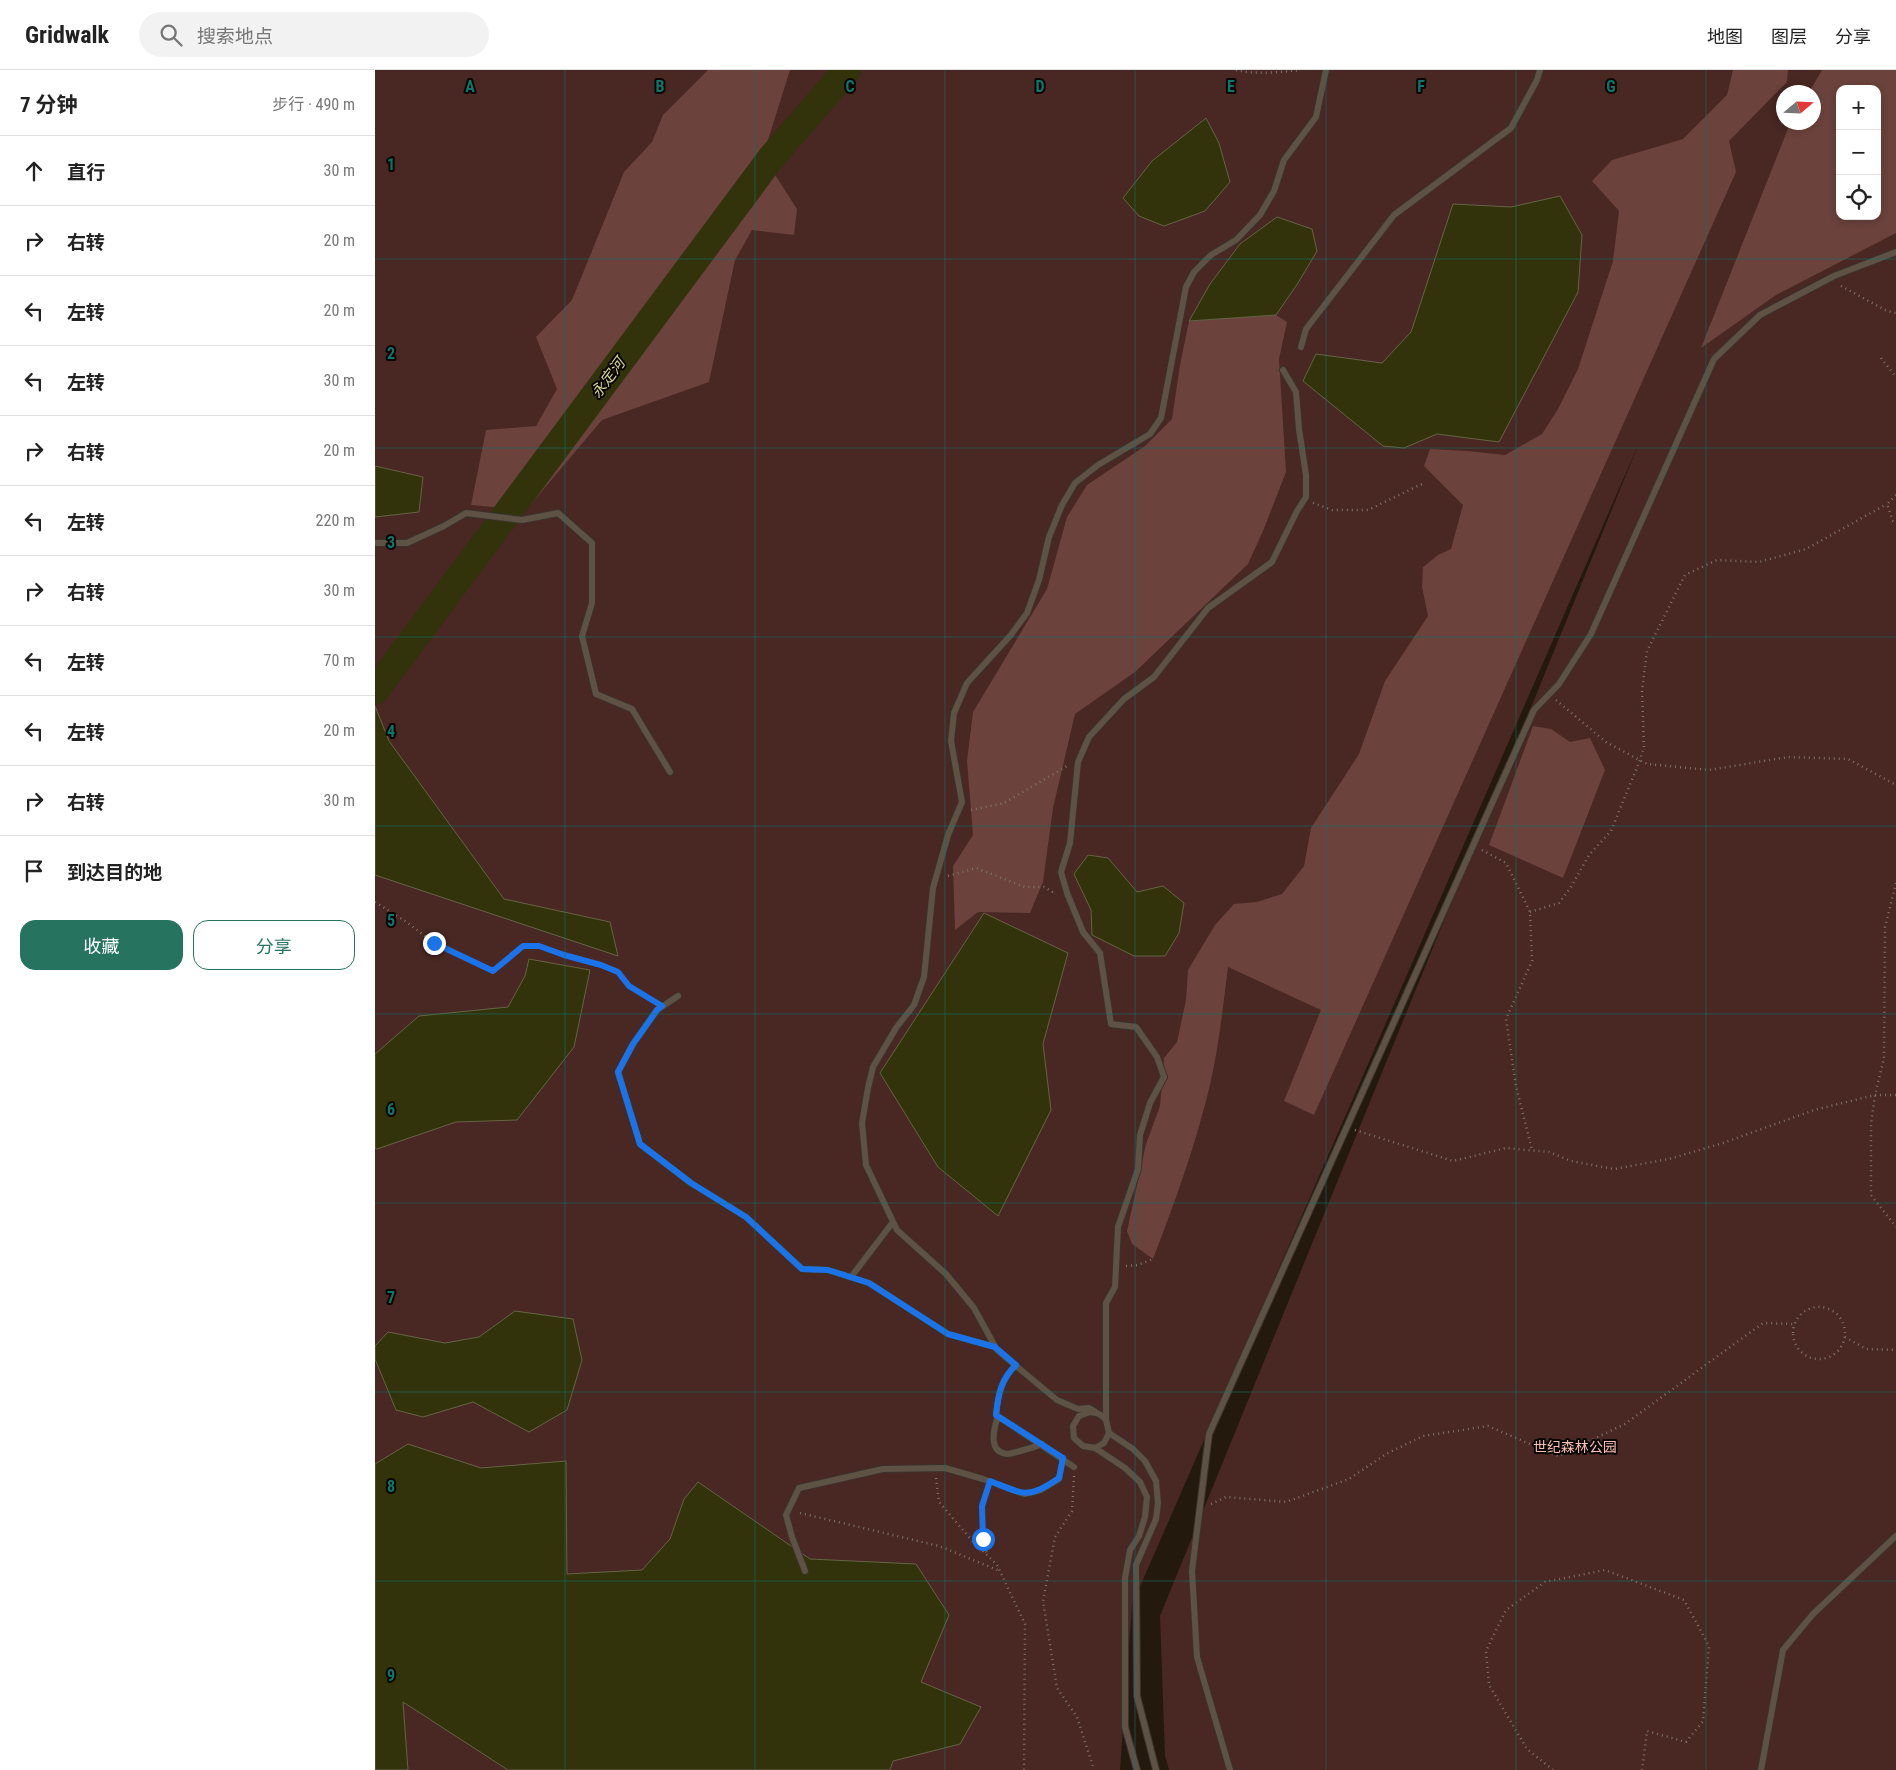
<!DOCTYPE html>
<html lang="zh">
<head>
<meta charset="utf-8">
<style>
  :root { --surface:#fff; --page:#f2f2f2; --text:#222; --muted:#767676; --line:#e0e0e0; --accent:#267360 }
  body { margin:0; font-family:"Roboto Condensed","Noto Sans SC",sans-serif; background:var(--page); color:var(--text) }
  .controls { position:absolute; right:15px; top:15px; display:grid; overflow:hidden; border-radius:10px; box-shadow:0 2px 8px #0003 }
  .controls button { width:45px; height:45px; display:grid; place-items:center; padding:0; border:0; border-bottom:1px solid var(--line); background:var(--surface); color:var(--text); font:25px sans-serif }
  .compass { position:absolute; left:1401px; top:15px; width:45px; height:45px; border-radius:50%; background:var(--surface); box-shadow:0 2px 8px #0003; rotate:71deg }
  .stop { position:absolute; width:15px; height:15px; margin:-11px; border:4px solid #1a73e8; border-radius:50%; background:#fff }
  .stop.end { background:#1a73e8; border-color:#fff; box-shadow:0 1px 5px #0008 }
  .list { margin:0; padding:0; list-style:none }
  h2 { display:flex; justify-content:space-between; align-items:center; height:65px; margin:0; padding:0 20px; font-size:21px }
  h2 small { font-size:16px; font-weight:400; color:var(--muted) }
  .list li { display:grid; grid-template-columns:32px 1fr auto; gap:15px; align-items:center; box-sizing:border-box; height:70px; padding:0 20px; border-top:1px solid var(--line) }
  .list b { display:block; font-size:19px; white-space:nowrap }
  .list em { font-size:16px; font-style:normal; color:var(--muted) }
  .actions { display:flex; gap:10px; padding:15px 20px }
  .actions a { flex:1; padding:11px 0; border:1px solid var(--accent); border-radius:15px; text-align:center; font-size:18px; color:var(--accent) }
  .actions .main { background:var(--accent); color:#fff }
  .icon { flex:none; width:28px; height:28px; fill:none; stroke:currentColor; stroke-width:2; stroke-linecap:round; stroke-linejoin:round }
  .map { position:relative; flex:none; width:1521px; height:1700px; overflow:hidden }
  header { display:flex; align-items:center; gap:30px; box-sizing:border-box; height:70px; padding:0 25px; background:var(--surface); border-bottom:1px solid var(--line) }
  header strong { font-size:24px }
  nav { display:flex; gap:28px; margin-inline-start:auto; font-size:18px }
  .search { width:350px; height:45px; background:var(--page); display:flex; align-items:center; gap:12px; box-sizing:border-box; padding:0 18px; border-radius:28px; color:var(--muted); font-size:19px }
  main { display:flex }
  aside { flex:1; background:var(--surface) }
  .map>svg:first-child { display:block }
</style>
</head>
<body>
<header>
<strong>Gridwalk</strong>
<div class="search"><svg class="icon" aria-label="search" viewBox="0 0 24 24"><circle cx="10" cy="10" r="6"/><path d="M15 15l6 6"/></svg>搜索地点</div>
<nav><a>地图</a><a>图层</a><a>分享</a></nav>
</header>
<main>
<aside>
<h2>7 分钟<small>步行 · 490 m</small></h2>
<ul class="list">
<li><svg class="icon" aria-label="ahead" viewBox="0 0 24 24"><path d="M12 20V5M6 11l6-6 6 6"/></svg><div><b>直行</b></div><em>30 m</em></li>
<li><svg class="icon" aria-label="right" viewBox="0 0 24 24"><path d="M7 20v-9h11M14 6l5 5-5 5"/></svg><div><b>右转</b></div><em>20 m</em></li>
<li><svg class="icon" aria-label="left" viewBox="0 0 24 24"><path d="M17 20v-9H6M10 6l-5 5 5 5"/></svg><div><b>左转</b></div><em>20 m</em></li>
<li><svg class="icon" aria-label="left" viewBox="0 0 24 24"><path d="M17 20v-9H6M10 6l-5 5 5 5"/></svg><div><b>左转</b></div><em>30 m</em></li>
<li><svg class="icon" aria-label="right" viewBox="0 0 24 24"><path d="M7 20v-9h11M14 6l5 5-5 5"/></svg><div><b>右转</b></div><em>20 m</em></li>
<li><svg class="icon" aria-label="left" viewBox="0 0 24 24"><path d="M17 20v-9H6M10 6l-5 5 5 5"/></svg><div><b>左转</b></div><em>220 m</em></li>
<li><svg class="icon" aria-label="right" viewBox="0 0 24 24"><path d="M7 20v-9h11M14 6l5 5-5 5"/></svg><div><b>右转</b></div><em>30 m</em></li>
<li><svg class="icon" aria-label="left" viewBox="0 0 24 24"><path d="M17 20v-9H6M10 6l-5 5 5 5"/></svg><div><b>左转</b></div><em>70 m</em></li>
<li><svg class="icon" aria-label="left" viewBox="0 0 24 24"><path d="M17 20v-9H6M10 6l-5 5 5 5"/></svg><div><b>左转</b></div><em>20 m</em></li>
<li><svg class="icon" aria-label="right" viewBox="0 0 24 24"><path d="M7 20v-9h11M14 6l5 5-5 5"/></svg><div><b>右转</b></div><em>30 m</em></li>
<li><svg class="icon" aria-label="arrive" viewBox="0 0 24 24"><path d="M6 21V4h12l-3 4 3 4H6"/></svg><div><b>到达目的地</b></div></li>
</ul>
<div class="actions"><a class="main">收藏</a><a>分享</a></div>
</aside>
<div class="map">
<svg width="1521" height="1700" viewBox="0 0 1521 1700">
  <rect width="100%" height="100%" fill="#24190d"/>
  <path fill="#492722" fill-rule="evenodd" d="M0,0H1521V1700H794L790,1686L785,1546L1264,373L757,1535L745,1700H0ZM1465,19H1502V146H1465ZM1408,22H1438V52H1408Z"/>
  <path fill="#6b423c" fill-rule="evenodd" d="M333,0H415L388,86L422,139L419,165L377,160L360,190L334,312L227,350L151,440L96,435L111,360L161,356L182,319L161,267L197,230L249,102L277,72L288,45Z
    M1358,0H1413L1412,12L1354,71L1361,102L939,1045L909,1031L946,940L853,897C848,936 844,976 835,1015C821,1074 800,1132 778,1189L757,1174L752,1161L771,1074L785,1036L789,988L802,972L811,930L813,900L840,855L859,834L882,832L907,824L929,796L936,758L984,684L1010,611L1053,546L1047,517L1048,497L1063,485L1076,479L1088,435L1049,396L1055,379L1093,381L1130,385L1167,364L1183,339L1203,299L1238,191L1244,141L1217,111L1237,90L1308,69L1352,25Z
    M1447,0H1521V163L1401,225L1326,278L1414,56L1417,53L1438,52V22H1434ZM1465,19H1502V146H1465Z
    M901,245L912,252L904,289L911,402L888,461L873,494L760,602L700,644L678,738L668,812L655,843L603,842L580,860L578,796L598,765L592,691L598,642L672,519L692,447L712,415L770,376L797,349L805,295L814,251Z
    M1158,656L1176,659L1195,672L1215,668L1230,700L1188,808L1114,775Z"/>
  <path fill="#32330a" stroke="#656445" d="M831,48L844,73L855,112L830,141L789,156L764,146L748,128L777,91Z
    M1185,126L1207,165L1203,222L1124,372L1062,364L1029,378L1008,376L928,311L941,284L1007,293L1036,262L1078,134L1136,137Z
    M902,147L937,159L942,181L923,213L901,245L814,251L835,214L865,174Z
    M0,396L48,407L44,442L0,447Z
    M0,636L14,671L129,829L235,852L243,886L0,805Z
    M713,785L733,788L762,822L788,816L809,833L804,863L790,886H759L717,865L716,840L699,804Z
    M609,843L693,883L668,974L676,1040L623,1146L563,1097L505,1003Z
    M154,889L215,900L199,977L142,1050L81,1052L2,1079L0,1078V984L44,946L133,937L150,906Z
    M140,1241L198,1249L207,1290L192,1340L154,1362L98,1332L48,1347L21,1340L0,1289V1276L13,1262L70,1273L104,1267Z
    M33,1374L106,1398L191,1391L192,1504L267,1500L295,1469L309,1429L323,1412L435,1489L541,1494L574,1545L546,1612L606,1637L585,1674L518,1691L515,1700H133L28,1632L33,1700H0V1394Z"/>
  <g fill="none" stroke-linecap="round" stroke-linejoin="round">
    <path stroke="#32330a" stroke-width="28" d="M0,621L396,88L472,0"/>
    <defs>
      <path id="lane" d="M926,277L931,259L1019,145L1136,58L1162,10L1165,0
        M0,473H32L69,456L91,443L147,450L183,443L217,473V533L207,566L221,624L257,639L295,702
        M303,926L282,940L258,974L243,1002L265,1074L316,1113L371,1147L427,1199L453,1200L494,1213L573,1264L620,1277
        M476,1207L518,1152
        M641,1295C626,1309 623,1325 621,1345L699,1397
        M721,1343L715,1342L704,1346L698,1356L699,1368L708,1376L720,1378L729,1373L734,1363L731,1350L727,1346L714,1338L703,1339L682,1330L622,1280L599,1238L571,1204L522,1160L491,1095L487,1053L493,1018L498,997L521,958L539,935L549,907L558,818L573,765L587,732L576,671L579,643L592,613L635,566L652,543L664,510L674,467L687,435L700,413L723,395L775,364L786,348L811,217L819,202L836,185L861,170L885,145L899,121L909,90L941,47L951,0
        M623,1346C619,1358 612,1383 633,1384C636,1384 663,1376 667,1374
        M731,1350V1233L740,1217L743,1157L763,1099L765,1065L775,1033L789,1007L782,987L761,957L736,954L725,883L708,862L692,823L686,802L695,773L703,692L714,667L749,629L779,607L833,538L897,492L922,441L931,427V405L924,359L921,322L908,300
        M734,1363L758,1379L770,1391L781,1411L783,1433L781,1449L761,1495L762,1626L781,1700
        M720,1378L750,1398L765,1412L772,1427L770,1447L764,1466L755,1480L750,1508V1657L762,1700
        M430,1501L417,1467L411,1445L424,1418L508,1399L570,1398L608,1409L649,1424L666,1420L684,1409L688,1388
        M855,1700L822,1587L817,1501L834,1364L1159,640L1184,614L1216,564L1339,289L1385,245L1459,206L1521,182
        M1386,1700L1408,1580L1438,1544L1521,1466"/>
    </defs>
    <use href="#lane" stroke="#3a332d" stroke-width="8"/>
    <path stroke="#7d746a" stroke-width="2.5" stroke-dasharray="1 4" stroke-linecap="butt" d="M861,0C881,5 905,2 926,0
      M1466,216L1512,241L1521,243
      M1506,288L1521,307
      M1521,425L1512,434L1518,451L1521,452
      M938,433L957,440H993L1047,414
      M1181,630L1231,672L1272,694L1334,700L1413,687L1473,689L1521,715
      M596,740L629,733L692,696
      M1107,780L1131,793L1155,842L1157,891L1131,949L1141,1016L1157,1080
      M573,806L601,798L650,817H669L681,824
      M1521,813L1510,857L1509,988L1500,1025L1496,1054V1125L1521,1157
      M0,832L30,851L59,873L118,901L147,876H164L189,885L225,895L243,902L254,916L277,931
      M1155,842L1184,833L1196,817L1214,785L1236,761L1265,690L1269,677L1267,620L1272,581L1310,505L1342,490L1384,492L1431,479L1512,434
      M980,1060L1078,1091L1131,1078L1174,1082L1196,1091L1239,1099L1294,1089L1348,1073L1439,1040L1500,1025H1521
      M751,1196L763,1195L778,1189
      M1418 1263a26 26 0 1 1 52 0a26 26 0 1 1-52 0Z
      M1470,1267L1491,1279L1521,1280
      M699,1406L697,1441L680,1467L668,1531L682,1618L702,1647L719,1700
      M561,1408L564,1432L593,1466L622,1495L650,1554L649,1700
      M611,1422C605,1443 607,1464 612,1485
      M836,1434L851,1427L911,1432L974,1409L1011,1384L1048,1366L1113,1356L1183,1386L1250,1354L1388,1253L1420,1254
      M425,1443L564,1476L625,1501
      M1178,1700L1152,1679L1114,1615L1111,1581L1131,1540L1170,1512L1230,1500L1309,1530L1334,1576L1328,1651L1311,1672L1272,1661L1267,1700"/>
    <use href="#lane" stroke="#5e5245" stroke-width="6"/>
  </g>
  <g fill="none" stroke-linecap="round" stroke-linejoin="round">
    <path stroke="#1a73e8" stroke-width="6" d="M59,873L118,901L148,876H164L189,885L226,895L243,902L254,916L287,936L282,940L258,974L243,1002L265,1074L316,1113L371,1147L427,1199L453,1200L494,1213L573,1264L620,1277L641,1295C626,1309 623,1325 621,1345L688,1388L684,1408C652,1430 649,1424 615,1411L607,1436L608,1469"/>
  </g>
  <path fill="none" stroke="#0f766e" stroke-width="1" stroke-opacity="0.55" d="M190,0V1700M380,0V1700M570,0V1700M760,0V1700M951,0V1700M1141,0V1700M1331,0V1700M0,189H1521M0,378H1521M0,567H1521M0,756H1521M0,944H1521M0,1133H1521M0,1322H1521M0,1511H1521"/>
  <g text-anchor="middle" stroke-width="4" stroke-linejoin="round" paint-order="stroke">
    <g font-size="14" fill="#fabeb4" stroke="#090603">
      <text x="1200" y="1382">世纪森林公园</text>
    </g>
    <g font-size="15" font-style="italic" fill="#d7db96" stroke="#090603">
      <text transform="translate(233 308) rotate(-53)" y="5">永定河</text>
    </g>
  </g>
  <g font-size="16" text-anchor="middle" font-weight="bold" fill="#0f766e" stroke="#090603" stroke-width="4" stroke-linejoin="round" paint-order="stroke">
    <text x="95" y="22">A</text>
    <text x="285" y="22">B</text>
    <text x="475" y="22">C</text>
    <text x="665" y="22">D</text>
    <text x="856" y="22">E</text>
    <text x="1046" y="22">F</text>
    <text x="1236" y="22">G</text>
    <text x="16" y="100">1</text>
    <text x="16" y="289">2</text>
    <text x="16" y="478">3</text>
    <text x="16" y="667">4</text>
    <text x="16" y="856">5</text>
    <text x="16" y="1045">6</text>
    <text x="16" y="1233">7</text>
    <text x="16" y="1422">8</text>
    <text x="16" y="1611">9</text>
  </g>
</svg>
<div class="controls">
<button>+</button>
<button>−</button>
<button><svg class="icon" aria-label="locate" viewBox="0 0 24 24"><circle cx="12" cy="12" r="6"/><path d="M12 2v4M12 18v4M2 12h4M18 12h4"/></svg></button>
</div>
<svg class="compass" viewBox="-18 -18 36 36"><path d="M0-13l5 13h-10z" fill="#e53935"/><path d="M0 13l5-13h-10z" fill="#767676"/></svg>
<div class="stop" style="left:608px;top:1469px"></div>
<div class="stop end" style="left:59px;top:873px"></div>
</div>
</main>
</body>
</html>
